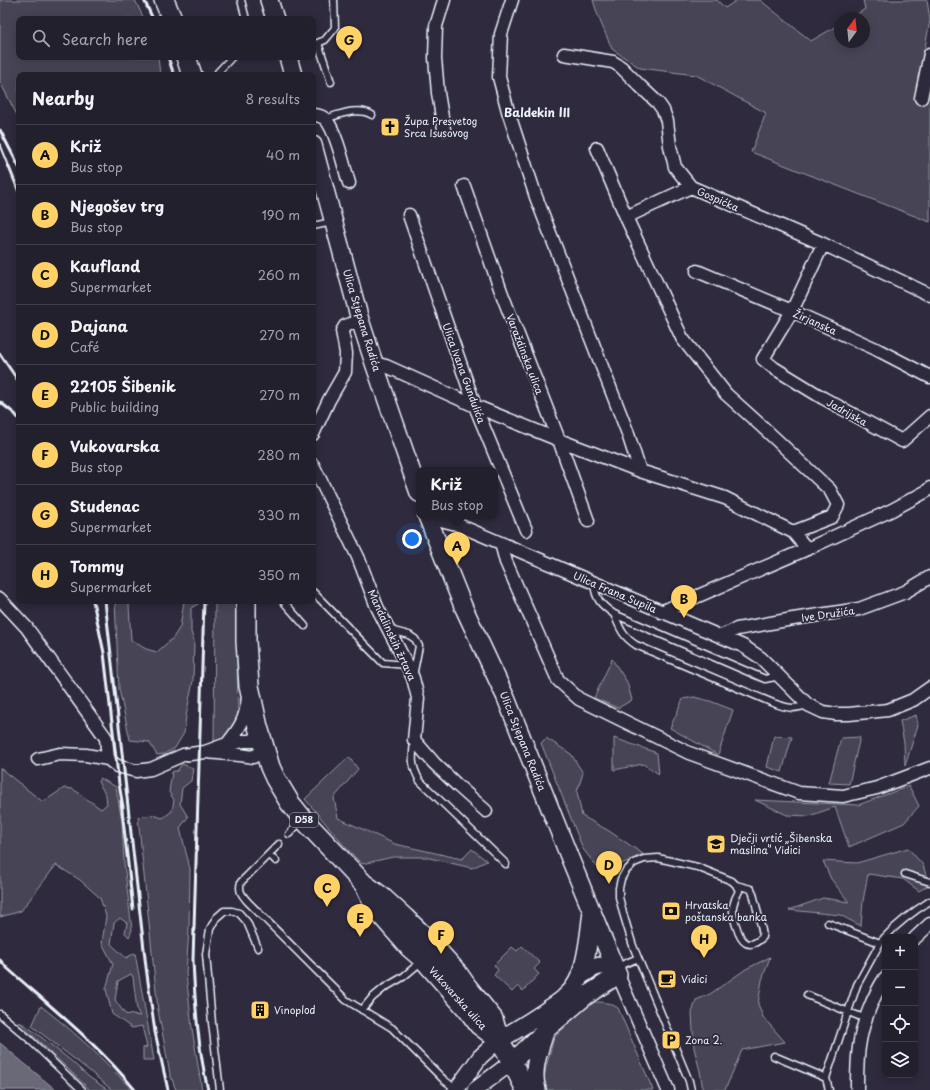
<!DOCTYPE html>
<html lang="en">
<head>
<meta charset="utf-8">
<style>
  :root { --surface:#23202e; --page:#2f2d3a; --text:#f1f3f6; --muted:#a3a3aa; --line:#403e4a; --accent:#ffd166 }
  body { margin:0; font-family:"Playpen Sans",sans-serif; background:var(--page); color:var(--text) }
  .controls { position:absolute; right:12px; bottom:12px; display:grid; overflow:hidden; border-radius:8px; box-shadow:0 2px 10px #0003 }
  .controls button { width:36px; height:36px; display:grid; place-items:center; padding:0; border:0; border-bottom:1px solid var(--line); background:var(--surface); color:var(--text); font:20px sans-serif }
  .compass { position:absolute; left:834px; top:12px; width:36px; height:36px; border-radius:50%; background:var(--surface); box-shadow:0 2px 10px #0003; rotate:15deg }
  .you { position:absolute; left:412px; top:539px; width:14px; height:14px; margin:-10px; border:3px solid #fff; border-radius:50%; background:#1a73e8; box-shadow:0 0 0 6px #1a73e833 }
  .badge { display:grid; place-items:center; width:26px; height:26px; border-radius:50%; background:var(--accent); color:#111; font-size:13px; font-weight:700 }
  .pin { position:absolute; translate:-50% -33px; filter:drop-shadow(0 1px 2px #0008) }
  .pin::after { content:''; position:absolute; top:21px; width:14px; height:12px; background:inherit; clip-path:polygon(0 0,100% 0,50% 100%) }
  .popup { position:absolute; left:416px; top:467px; width:82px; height:52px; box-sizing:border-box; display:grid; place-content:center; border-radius:8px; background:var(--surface); filter:drop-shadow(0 1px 3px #0005); font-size:13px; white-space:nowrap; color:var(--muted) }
  .popup b { font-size:15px; color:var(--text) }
  .popup::after { content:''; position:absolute; left:50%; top:100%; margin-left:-8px; border:8px solid transparent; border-top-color:var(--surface) }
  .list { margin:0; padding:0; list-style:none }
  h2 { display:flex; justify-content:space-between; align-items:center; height:52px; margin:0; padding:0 16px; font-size:17px }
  h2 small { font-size:13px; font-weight:400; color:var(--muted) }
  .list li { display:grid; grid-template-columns:26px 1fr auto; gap:12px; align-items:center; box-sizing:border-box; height:60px; padding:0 16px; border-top:1px solid var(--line) }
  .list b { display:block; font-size:15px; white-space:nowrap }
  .list p { margin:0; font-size:13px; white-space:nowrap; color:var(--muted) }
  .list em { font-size:13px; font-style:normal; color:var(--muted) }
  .icon { flex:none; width:22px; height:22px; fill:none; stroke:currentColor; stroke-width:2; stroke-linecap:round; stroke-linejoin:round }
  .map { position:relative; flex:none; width:930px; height:1090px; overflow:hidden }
  .search { position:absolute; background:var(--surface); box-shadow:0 2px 10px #0003; left:16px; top:16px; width:300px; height:44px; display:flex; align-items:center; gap:10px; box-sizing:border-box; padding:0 14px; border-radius:8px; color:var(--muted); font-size:15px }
  .panel { position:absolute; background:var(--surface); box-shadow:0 2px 10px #0003; left:16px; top:72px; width:300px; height:532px; border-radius:8px }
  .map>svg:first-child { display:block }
</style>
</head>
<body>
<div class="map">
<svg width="930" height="1090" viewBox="0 0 930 1090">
  <rect width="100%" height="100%" fill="#2f2a3d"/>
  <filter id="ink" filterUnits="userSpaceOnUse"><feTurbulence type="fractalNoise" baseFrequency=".025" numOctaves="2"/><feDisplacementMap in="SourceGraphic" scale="8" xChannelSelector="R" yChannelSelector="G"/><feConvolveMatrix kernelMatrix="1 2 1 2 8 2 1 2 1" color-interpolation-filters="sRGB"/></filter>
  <g filter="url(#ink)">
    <path fill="#464455" stroke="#979aa6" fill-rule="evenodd" d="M0,0H135L144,19H19V57H158L160,75H19V119L0,82Z
      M593,0H717L725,8L737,0H760L811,41L840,24V42H864V18H851L865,9L863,0H927L930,20L917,92L930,94V222L751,152L766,113L696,75L640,68L612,49L598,16Z
      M115,601H133L129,605L131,640L146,649L157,652L173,638L180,627L184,601H198V604L191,608V632L194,641L193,681L186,716L184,733L175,748L164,754L157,755L149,742L130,740L119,689Z
      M215,601H236L238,717L235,728L227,738L214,742Z
      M612,659L627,682L632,700L618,708L594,698Z
      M694,697L710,701L733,710L718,755L670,728L683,699Z
      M916,715L918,725L905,766L904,743L900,721Z
      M774,736L792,737L782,772L767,767Z
      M860,737L849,784L829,783L841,738Z
      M546,738L571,754L583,773L577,792L582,816L609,831L643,854L619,865L597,867L583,849L541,743Z
      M614,738L657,753L659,774L643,764L614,770Z
      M349,757L358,769L334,798L338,818L395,844L462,859L472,849L487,861L472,868L425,857H393L362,864L348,850L305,799Z
      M182,764L193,768L191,781L182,788L180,804L188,817L180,828L190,869L189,930L186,973L192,1028L202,1090H176L170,1074L158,1010L138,817L152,815L163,818L172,811L174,800L169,792L172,772L174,771H177Z
      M0,768L43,802L64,788L73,789L101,809L107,804L106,795L98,782L100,778L116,787L122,821L124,863L132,930L129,937L125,933L127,923L120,918L114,923L111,944L126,958L135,953L154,1060H143V1048L147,1047L142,1026L132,1028L112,1014L106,989L113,964L102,943L106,916L100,898L80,880L56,865L21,911L0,917ZM131,974L133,977L137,1010L140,1016L125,1014L115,1000L118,981Z
      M909,786L919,806L904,823L849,847L835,807L809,816L787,815L755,800L858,805Z
      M908,848L923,865L929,885L919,891L903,879L868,874L863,901L861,926L840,915L789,910L823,898L849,902L831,879L823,861L857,863Z
      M522,946L540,963L534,969L539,974L523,991L518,986L512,992L494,975L498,970L494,965L512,947L517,951Z
      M770,957L762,980L758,1004L763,1017L785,1042L742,1050L725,1090H703L700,1071L694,1048L692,1013L696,1000L710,994L746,969Z
      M595,1002C604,1002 610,1003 618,1008L653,1090H547L544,1079L546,1067L554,1038L575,1016Z
      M41,1006C63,1023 84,1041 104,1061C113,1070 123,1079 131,1090H112L87,1069L32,1026Z
      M19,1022L25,1025L36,1033L70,1060L89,1077L108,1090H90Z"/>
    <path fill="#696978" stroke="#9c9fab" d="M0,1043L56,1090H0Z"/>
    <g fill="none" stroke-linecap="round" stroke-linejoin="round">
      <defs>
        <path id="service" d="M241,0L246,19
          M318,43L331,82
          M313,45L325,40L335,28L334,0
          M217,75L218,72L232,57
          M325,119C338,115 359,106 372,115
          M313,226L332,222
          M594,583C595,599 601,605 614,614L758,676L765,679L780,676
          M313,592L383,663L407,665
          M283,601L305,626
          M614,614C620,628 622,636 636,645L773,703C788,708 792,710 808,705
          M390,630L409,635L415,639L419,646L413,676
          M414,742C412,759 411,765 420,781L506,864
          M289,834L302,820
          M279,844L241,882C238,891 242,895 248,902L346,1000L392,1028L444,1080L456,1089
          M269,854L276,861
          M905,874L930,882
          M828,923L880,943
          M885,937C898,923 914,911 930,901
          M617,967L638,958
          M807,995L866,1019
          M362,1010L372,998L384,988L403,977L422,961
          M0,1014L28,1038L82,1090
          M774,1056L826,1078
          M220,1090L212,1023L206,954L210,929L216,918L224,911H232L239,913L247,922L258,948
          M691,1090L689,1081L633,946L623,913L619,897V888L621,879L625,872L634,863L644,859L658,858L697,867L732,881L736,885L739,891C736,896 734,901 733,906C732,914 738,939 746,943C753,946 758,941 763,937C762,926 758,916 756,905C754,899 754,894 751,889L736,885
          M829,1090L826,1078L857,985L880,943L885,937"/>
        <path id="minor" d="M512,0L501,34L499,77L508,111L536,197L627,431L640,471
          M564,54L613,62L621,67L640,86L658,103L663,110L667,121L670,146L675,167L691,187L823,244L930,295
          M921,98L930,54
          M313,115C319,115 323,116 327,121C337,134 344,167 349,183
          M444,129L438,93L435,58L436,26L444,0
          M597,148L626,217L682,338L726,394L767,431L830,490L838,505L832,517L793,532
          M464,186L502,294L559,440L588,521
          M409,215L475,406L526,530
          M626,217L691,187
          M823,244L792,311L763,359L774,368L823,398L902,441L930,416
          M697,271L792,311L876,349L930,377
          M374,363L386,366L475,406L559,440L640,471L725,498L793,532L807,549
          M313,434L329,400L345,372L346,353L342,331L345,326L360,320
          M313,465L358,557L377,607L407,665L413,678L418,698L414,740L434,763L458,786L486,811
          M428,520L437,519L456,524L743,646L761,658L808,705L823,712L836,714H849L888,710L913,700L930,688
          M501,543L506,562L558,680L579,699L689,753L799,793L843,796L877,788L930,768
          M0,599L27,628L106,738L108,759
          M661,612L807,549L892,510L927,491L930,488
          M721,636L737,629L793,619L859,609L905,592L930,577
          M227,744C240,728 246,719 248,697
          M208,752C223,754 238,754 253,757L260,753L264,749
          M38,759L60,754L86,755L108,759L117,766L136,771L151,769L183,755L205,752L227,744L244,741H254L262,743
          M915,938L930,924
          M618,975L668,1090
          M857,1090C857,1076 857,1061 859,1047C862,1024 873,996 885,978"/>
        <path id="tertiary" d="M456,1090L480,1057L499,1040
          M475,1090L512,1062"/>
        <path id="secondary" d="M269,0L275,19
          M288,57L293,75
          M313,145L360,320L374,363L419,493
          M427,516L463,606L506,698L571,861L618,975L587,995L546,1030L512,1062
          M580,976C595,967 597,963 616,968
          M499,1040C515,1031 531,1021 546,1011C553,1006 561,1002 566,996C572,991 577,983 580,976C588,956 589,933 592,912
          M537,1090C531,1070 539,1051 545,1032"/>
        <path id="primary" d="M164,0L172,19
          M186,57L192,75
          M246,601V641L249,686L258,727L270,767L275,778L290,803L303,819L364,884L382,897L405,918L428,940L456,971L468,988L493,1019L499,1040L512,1062L526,1090
          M366,888L376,909L410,948L424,960L468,1010L479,1025L499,1040"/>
      </defs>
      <use href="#service" stroke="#e8f1f8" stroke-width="9"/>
      <use href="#minor" stroke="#e8f1f8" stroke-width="15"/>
      <use href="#tertiary" stroke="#e8f1f8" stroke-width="18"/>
      <use href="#secondary" stroke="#e8f1f8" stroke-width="20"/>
      <use href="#primary" stroke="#e8f1f8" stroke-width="22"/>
      <use href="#service" stroke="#2f2a3d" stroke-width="6"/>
      <use href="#minor" stroke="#2f2a3d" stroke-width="12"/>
      <use href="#tertiary" stroke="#2f2a3d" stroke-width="15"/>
      <use href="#secondary" stroke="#2f2a3d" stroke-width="17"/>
      <use href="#primary" stroke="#2f2a3d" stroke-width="19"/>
      <path stroke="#e8f1f8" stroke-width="3" d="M144,0L153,19
        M168,57L174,75
        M0,130L19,167
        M0,145L19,192
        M0,354L19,382
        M0,402L15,414L19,419
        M93,601L104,653L119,784L123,807
        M105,601L146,967L155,1032L168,1090
        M204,601L193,960C195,1004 198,1048 208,1090
        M121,801L133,909
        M0,960L7,968C51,1007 98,1044 135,1090"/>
    </g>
  </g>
  <defs>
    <symbol id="church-square" viewBox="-11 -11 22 22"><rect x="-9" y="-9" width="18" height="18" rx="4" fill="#ffd166" stroke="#2f2a3d"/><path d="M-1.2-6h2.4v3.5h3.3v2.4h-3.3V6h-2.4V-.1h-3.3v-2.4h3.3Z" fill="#111"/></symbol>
    <symbol id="school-square" viewBox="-11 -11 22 22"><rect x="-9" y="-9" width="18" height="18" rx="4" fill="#ffd166" stroke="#2f2a3d"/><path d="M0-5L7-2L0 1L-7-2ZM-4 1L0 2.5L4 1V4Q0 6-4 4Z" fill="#111"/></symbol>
    <symbol id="bank-square" viewBox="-11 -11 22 22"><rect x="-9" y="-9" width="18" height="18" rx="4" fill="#ffd166" stroke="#2f2a3d"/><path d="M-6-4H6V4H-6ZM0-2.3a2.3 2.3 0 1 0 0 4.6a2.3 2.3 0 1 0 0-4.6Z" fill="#111"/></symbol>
    <symbol id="cafe-square" viewBox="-11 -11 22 22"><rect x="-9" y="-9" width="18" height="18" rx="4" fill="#ffd166" stroke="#2f2a3d"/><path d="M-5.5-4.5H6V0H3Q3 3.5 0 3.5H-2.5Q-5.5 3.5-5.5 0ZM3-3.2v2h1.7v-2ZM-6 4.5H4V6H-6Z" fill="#111"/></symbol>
    <symbol id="building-square" viewBox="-11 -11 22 22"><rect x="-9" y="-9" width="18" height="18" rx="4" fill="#ffd166" stroke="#2f2a3d"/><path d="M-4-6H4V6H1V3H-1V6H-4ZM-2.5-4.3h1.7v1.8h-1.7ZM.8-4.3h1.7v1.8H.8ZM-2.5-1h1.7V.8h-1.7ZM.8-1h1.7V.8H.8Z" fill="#111"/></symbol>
    <symbol id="parking-square" viewBox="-11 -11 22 22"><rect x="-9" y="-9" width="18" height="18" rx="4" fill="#ffd166" stroke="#2f2a3d"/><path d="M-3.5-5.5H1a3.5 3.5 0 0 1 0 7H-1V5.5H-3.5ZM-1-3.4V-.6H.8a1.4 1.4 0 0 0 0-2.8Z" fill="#111"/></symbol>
  </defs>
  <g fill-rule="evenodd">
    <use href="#church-square" x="379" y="116" width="22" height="22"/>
    <use href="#school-square" x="705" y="833" width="22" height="22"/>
    <use href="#bank-square" x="660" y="900" width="22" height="22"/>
    <use href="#cafe-square" x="656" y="968" width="22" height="22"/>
    <use href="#building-square" x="249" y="999" width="22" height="22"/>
    <use href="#parking-square" x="660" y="1029" width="22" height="22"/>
  </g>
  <g text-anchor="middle" stroke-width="3.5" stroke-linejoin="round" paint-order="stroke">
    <rect fill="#2f2a3d" stroke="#b0b5c0" stroke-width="1" x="290" y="813" width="28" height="14" rx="3"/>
    <g font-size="9" font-weight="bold" fill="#e8f1f8">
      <text x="304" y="823">D58</text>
    </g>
    <g font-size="10" fill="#e8f1f8" stroke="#2f2a3d" text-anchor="start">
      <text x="404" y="125">Župa Presvetog<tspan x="404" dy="12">Srca Isusovog</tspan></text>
      <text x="730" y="842">Dječji vrtić „Šibenska<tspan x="730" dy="12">maslina” Vidici</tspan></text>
      <text x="685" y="909">Hrvatska<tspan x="685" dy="12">poštanska banka</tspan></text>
      <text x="681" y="983">Vidici</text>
      <text x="274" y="1014">Vinoplod</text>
      <text x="685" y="1044">Zona 2.</text>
    </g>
    <g font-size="10" fill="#e8f1f8" stroke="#2f2a3d">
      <text transform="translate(718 199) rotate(24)" y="4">Gospićka</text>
      <text transform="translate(362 320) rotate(73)" y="4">Ulica Stjepana Radića</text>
      <text transform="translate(815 322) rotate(24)" y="4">Žirjanska</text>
      <text transform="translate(525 354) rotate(69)" y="4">Varaždinska ulica</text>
      <text transform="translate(464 373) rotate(70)" y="4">Ulica Ivana Gundulića</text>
      <text transform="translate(847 412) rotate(29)" y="4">Jadrijska</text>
      <text transform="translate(615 592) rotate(23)" y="4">Ulica Frana Supila</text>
      <text transform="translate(828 614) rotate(-8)" y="4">Ive Družića</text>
      <text transform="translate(392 635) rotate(65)" y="4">Mandalinskih žrtava</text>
      <text transform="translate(523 741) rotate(68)" y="4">Ulica Stjepana Radića</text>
      <text transform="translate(458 998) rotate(48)" y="4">Vukovarska ulica</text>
    </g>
    <g font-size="12" font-weight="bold" fill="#e8f1f8" stroke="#2f2a3d">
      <text x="537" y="117">Baldekin III</text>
    </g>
  </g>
</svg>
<div class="controls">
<button>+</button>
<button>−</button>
<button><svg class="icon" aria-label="locate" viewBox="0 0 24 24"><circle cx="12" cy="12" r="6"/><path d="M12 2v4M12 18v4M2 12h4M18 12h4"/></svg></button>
<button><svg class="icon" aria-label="layers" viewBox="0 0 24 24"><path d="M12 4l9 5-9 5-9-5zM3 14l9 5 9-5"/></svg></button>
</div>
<svg class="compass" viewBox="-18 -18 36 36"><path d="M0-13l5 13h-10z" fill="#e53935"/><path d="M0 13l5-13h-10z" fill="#a3a3aa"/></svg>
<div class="you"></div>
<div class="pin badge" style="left:457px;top:565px">A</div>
<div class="popup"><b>Križ</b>Bus stop</div>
<div class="pin badge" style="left:684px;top:618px">B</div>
<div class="pin badge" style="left:327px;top:907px">C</div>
<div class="pin badge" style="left:609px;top:884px">D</div>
<div class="pin badge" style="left:360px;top:937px">E</div>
<div class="pin badge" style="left:441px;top:954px">F</div>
<div class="pin badge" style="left:349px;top:59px">G</div>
<div class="pin badge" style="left:704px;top:958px">H</div>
<div class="search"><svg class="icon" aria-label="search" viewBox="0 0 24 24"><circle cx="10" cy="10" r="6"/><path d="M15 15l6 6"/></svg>Search here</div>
<section class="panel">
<h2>Nearby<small>8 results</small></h2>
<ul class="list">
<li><span class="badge">A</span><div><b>Križ</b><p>Bus stop</p></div><em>40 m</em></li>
<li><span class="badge">B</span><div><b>Njegošev trg</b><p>Bus stop</p></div><em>190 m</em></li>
<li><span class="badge">C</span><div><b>Kaufland</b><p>Supermarket</p></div><em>260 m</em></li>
<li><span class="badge">D</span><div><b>Dajana</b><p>Café</p></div><em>270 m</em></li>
<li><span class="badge">E</span><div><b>22105 Šibenik</b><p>Public building</p></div><em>270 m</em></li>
<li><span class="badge">F</span><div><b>Vukovarska</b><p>Bus stop</p></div><em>280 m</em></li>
<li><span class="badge">G</span><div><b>Studenac</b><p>Supermarket</p></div><em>330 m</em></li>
<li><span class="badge">H</span><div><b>Tommy</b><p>Supermarket</p></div><em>350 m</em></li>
</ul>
</section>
</div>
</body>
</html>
